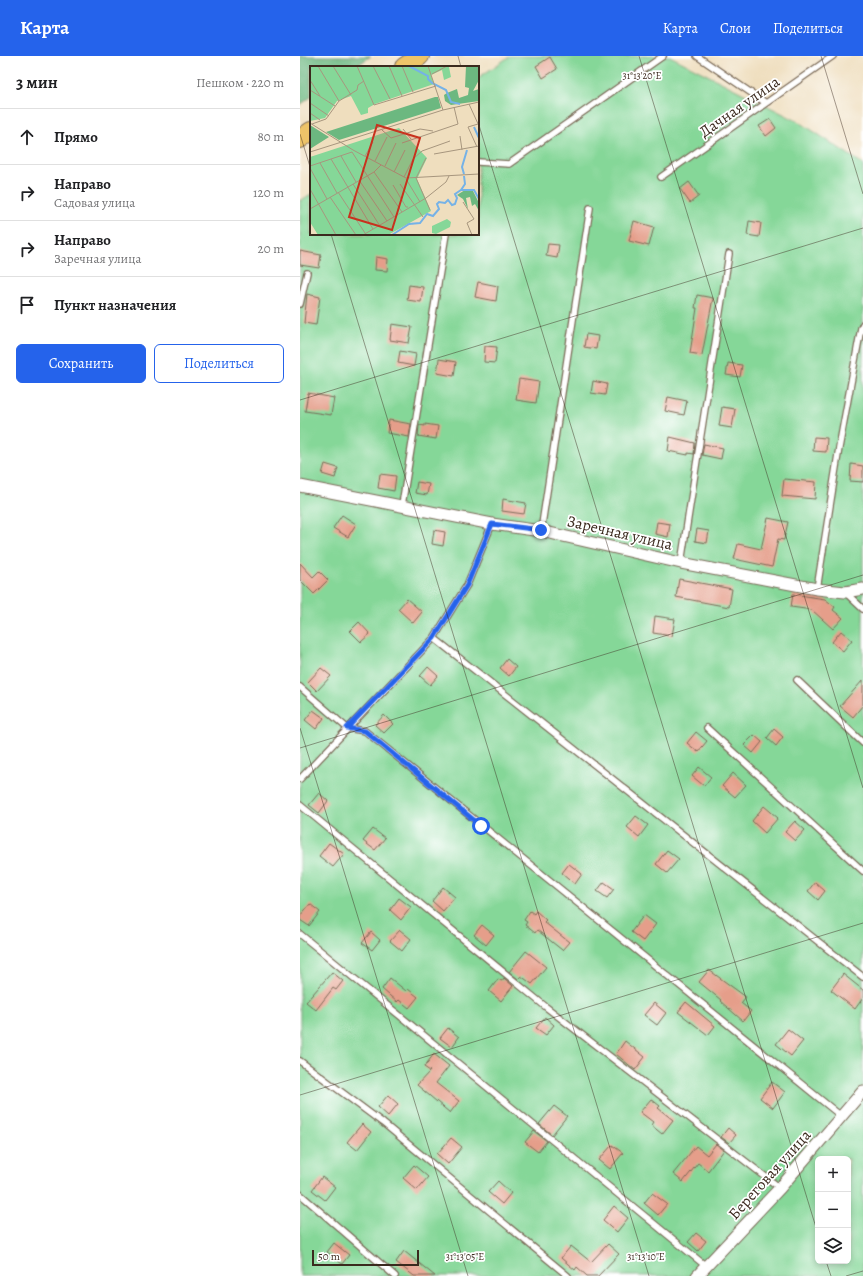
<!DOCTYPE html>
<html lang="ru">
<head>
<meta charset="utf-8">
<style>
  :root { --surface:#fff; --page:#f6f6f6; --text:#202124; --muted:#757577; --line:#e0e0e0; --accent:#2563eb }
  body { margin:0; font-family:Alegreya,serif; background:var(--page); color:var(--text) }
  .controls { position:absolute; right:12px; bottom:12px; display:grid; overflow:hidden; border-radius:6px; box-shadow:0 2px 6px #0003 }
  .controls button { width:36px; height:36px; display:grid; place-items:center; padding:0; border:0; border-bottom:1px solid var(--line); background:var(--surface); color:var(--text); font:20px sans-serif }
  .scale { position:absolute; left:12px; bottom:10px; width:107px; box-sizing:border-box; padding-left:4px; border:2px solid #3b2a1e; border-top:0; font-size:11px; line-height:14px; white-space:nowrap; color:#3b2a1e; -webkit-text-stroke:3px #fff; paint-order:stroke }
  .stop { position:absolute; width:12px; height:12px; margin:-9px; border:3px solid #2563eb; border-radius:50%; background:#fff }
  .stop.end { background:#2563eb; border-color:#fff; box-shadow:0 1px 4px #0008 }
  .list { margin:0; padding:0; list-style:none }
  h2 { display:flex; justify-content:space-between; align-items:center; height:52px; margin:0; padding:0 16px; font-size:17px }
  h2 small { font-size:13px; font-weight:400; color:var(--muted) }
  .list li { display:grid; grid-template-columns:26px 1fr auto; gap:12px; align-items:center; box-sizing:border-box; height:56px; padding:0 16px; border-top:1px solid var(--line) }
  .list b { display:block; font-size:15px; white-space:nowrap }
  .list p { margin:0; font-size:13px; white-space:nowrap; color:var(--muted) }
  .list em { font-size:13px; font-style:normal; color:var(--muted) }
  .actions { display:flex; gap:8px; padding:12px 16px }
  .actions a { flex:1; padding:9px 0; border:1px solid var(--accent); border-radius:6px; text-align:center; font-size:14px; color:var(--accent) }
  .actions .main { background:var(--accent); color:#fff }
  .icon { flex:none; width:22px; height:22px; fill:none; stroke:currentColor; stroke-width:2; stroke-linecap:round; stroke-linejoin:round }
  .map { position:relative; flex:none; width:563px; height:1220px; overflow:hidden }
  header { display:flex; align-items:center; gap:24px; box-sizing:border-box; height:56px; padding:0 20px; background:var(--accent); color:#fff }
  header strong { font-size:19px }
  nav { display:flex; gap:22px; margin-inline-start:auto; font-size:14px }
  main { display:flex }
  aside { flex:1; background:var(--surface) }
  .map>svg:first-child { display:block }
</style>
</head>
<body>
<header>
<strong>Карта</strong>
<nav><a>Карта</a><a>Слои</a><a>Поделиться</a></nav>
</header>
<main>
<aside>
<h2>3 мин<small>Пешком · 220 m</small></h2>
<ul class="list">
<li><svg class="icon" aria-label="ahead" viewBox="0 0 24 24"><path d="M12 20V5M6 11l6-6 6 6"/></svg><div><b>Прямо</b></div><em>80 m</em></li>
<li><svg class="icon" aria-label="right" viewBox="0 0 24 24"><path d="M7 20v-9h11M14 6l5 5-5 5"/></svg><div><b>Направо</b><p>Садовая улица</p></div><em>120 m</em></li>
<li><svg class="icon" aria-label="right" viewBox="0 0 24 24"><path d="M7 20v-9h11M14 6l5 5-5 5"/></svg><div><b>Направо</b><p>Заречная улица</p></div><em>20 m</em></li>
<li><svg class="icon" aria-label="arrive" viewBox="0 0 24 24"><path d="M6 21V4h12l-3 4 3 4H6"/></svg><div><b>Пункт назначения</b></div></li>
</ul>
<div class="actions"><a class="main">Сохранить</a><a>Поделиться</a></div>
</aside>
<div class="map">
<svg width="563" height="1220" viewBox="0 0 563 1220">
  <rect width="100%" height="100%" fill="#fff"/>
  <filter id="ink" filterUnits="userSpaceOnUse"><feTurbulence type="fractalNoise" baseFrequency=".025" numOctaves="2"/><feDisplacementMap in="SourceGraphic" scale="8" xChannelSelector="R" yChannelSelector="G"/><feConvolveMatrix kernelMatrix="1 2 1 2 8 2 1 2 1" color-interpolation-filters="sRGB"/></filter>
  <filter id="wash" filterUnits="userSpaceOnUse"><feTurbulence type="fractalNoise" baseFrequency=".012" numOctaves="4" result="noise"/><feDisplacementMap in="SourceGraphic" scale="16" xChannelSelector="R" yChannelSelector="G"/><feGaussianBlur stdDeviation="0.9" result="paint"/><feColorMatrix in="noise" values="0 0 0 0 0 0 0 0 0 0 0 0 0 0 0 0 0 1.4 0 .05"/><feComposite in="paint" operator="in"/></filter>
  <g filter="url(#wash)">
    <rect width="100%" height="100%" fill="#efdebe"/>
    <path fill="#85d798" stroke="#60805b" fill-rule="evenodd" d="M210,0H370L501,67L563,108V1220H0V145L11,138V178H178V22ZM518,1103H548V1205H518Z"/>
    <path fill="#6cb880" stroke="#54714f" d="M0,0H71L55,11H11V41L0,49Z"/>
    <g id="blocks">
      <path fill="#e59e8a" d="M250,1L257,13L243,22L236,10Z
        M470,63L476,72L466,80L459,70Z
        M389,126L399,140L390,147L380,133Z
        M334,165L354,171L349,190L329,185Z
        M449,165L461,167L459,181L447,179Z
        M248,188L259,189L257,202L246,200Z
        M0,195L21,199L19,212L0,209Z
        M76,201L88,203L87,215L75,214Z
        M178,226L198,230L196,245L175,241Z
        M109,229L123,231L121,246L107,244Z
        M7,238L20,241L16,269L4,267Z
        M397,239L413,242L402,299L390,297L397,252H395Z
        M92,268L112,271L109,287L90,284Z
        M286,278L298,280L296,293L284,291Z
        M185,290L197,291L195,307L184,306Z
        M100,295L116,298L114,310L98,307Z
        M139,303L156,306L154,320L137,317Z
        M428,307L442,309L440,321L426,319Z
        M219,323L239,326L236,347L216,344Z
        M293,325L307,328L305,339L291,337Z
        M8,337L34,342L31,359L5,355Z
        M368,341L387,345L384,359L365,355Z
        M422,351L435,353L432,372L419,370Z
        M89,364L111,368L109,381L87,377Z
        M125,368L138,370L136,383L118,380L119,369L125,370Z
        M370,381L395,387L394,398L388,397V399L368,395Z
        M514,381L527,382L526,396L513,395Z
        M404,388L423,392L421,403L402,399Z
        M25,408L38,412L35,422L22,418Z
        M551,408L563,410V426L550,425Z
        M80,418L96,420L94,435L78,432Z
        M484,423L516,426L515,443L482,440Z
        M117,426L129,428L127,439L115,437Z
        M203,443L226,447L224,458L202,455Z
        M42,459L56,468L48,481L33,472Z
        M468,462L488,466L484,484L478,483L472,511L434,503L438,488L461,493Z
        M357,466L370,468L368,481L355,478Z
        M397,473L409,475L407,487L395,485Z
        M134,474L145,476L143,490L132,488Z
        M0,507L13,521L19,515L28,524L14,538L0,524Z
        M379,523L432,533L429,551L376,541Z
        M493,538L525,543L535,551L533,554L543,562L533,573L512,554L491,551Z
        M107,543L122,556L113,567L98,553Z
        M355,560L375,563L372,580L353,577Z
        M59,566L70,578L61,586L50,575Z
        M541,575L552,584L543,595L532,586Z
        M207,603L216,611L209,620L200,612Z
        M128,611L138,620L130,629L120,620Z
        M21,612L31,620L17,635L8,626Z
        M563,624V649L553,661L540,650Z
        M13,654L24,662L16,673L5,664Z
        M84,659L93,668L84,677L75,669Z
        M474,673L483,681L476,690L467,682Z
        M396,676L407,685L398,696L387,687Z
        M454,679L462,686L453,697L444,689Z
        M399,711L411,721L404,730L392,720Z
        M433,717L446,729L435,741L422,730Z
        M19,737L28,745L19,757L9,749Z
        M464,750L478,762L465,777L452,765Z
        M336,760L348,769L339,781L327,771Z
        M495,765L505,774L495,785L485,776Z
        M73,773L85,782L75,794L63,785Z
        M29,787L44,798L33,811L19,800Z
        M367,794L379,803L367,817L356,808Z
        M269,808L282,818L275,828L262,817Z
        M304,826L314,833L307,842L297,835Z
        M515,826L525,835L518,844L508,835Z
        M143,831L155,841L143,855L132,845Z
        M99,842L111,851L101,864L90,854Z
        M10,848L20,856L9,870L0,864V860Z
        M230,855L234,858L236,855L246,864L244,866L269,886L262,894L237,874L235,877L225,869L227,866L224,864Z
        M344,859L356,868L343,885L331,876Z
        M182,869L194,879L186,889L174,879Z
        M100,874L111,883L102,895L90,885Z
        M71,876L80,884L72,894L62,887Z
        M226,895L246,911L232,928L221,920L218,923L209,916Z
        M409,914L446,941L441,947L451,955L443,965L420,945L421,944L399,926Z
        M32,916L43,925L36,934L33,932L16,954L6,946Z
        M543,918L563,934V942L555,953L531,934Z
        M90,922L106,935L108,933L118,941L109,952L99,944L97,946L82,933Z
        M204,922L213,930L201,945L189,935L198,923L202,925Z
        M386,946L415,970L408,979L378,956Z
        M354,947L366,957L357,969L344,959Z
        M245,961L254,969L246,979L236,972Z
        M148,972L159,981L152,991L140,982Z
        M488,973L503,985L491,1000L476,988Z
        M325,985L345,1001L335,1014L316,998Z
        M134,998L149,1010L136,1027L159,1045L150,1057L117,1029L130,1015L124,1011Z
        M472,1026L485,1036L473,1052L460,1042Z
        M88,1039L98,1048L88,1060L78,1051Z
        M351,1043L360,1050L358,1052L373,1064L362,1078L351,1069L353,1066L340,1056Z
        M254,1050L267,1060L252,1079L239,1068Z
        M62,1068L71,1076L57,1094L47,1086Z
        M428,1072L436,1079L429,1087L421,1081Z
        M234,1075L247,1085L238,1096L225,1086Z
        M151,1082L162,1091L148,1108L137,1098Z
        M416,1088L424,1094L408,1115L398,1107L383,1126L373,1118L396,1090L407,1099Z
        M312,1089L323,1097L310,1113L299,1104Z
        M114,1109L128,1121L117,1134L103,1122Z
        M22,1121L35,1131L25,1144L12,1134Z
        M198,1125L211,1137L202,1148L188,1136Z
        M352,1137L367,1148L358,1159L344,1147Z
        M314,1150L328,1162L317,1176L303,1164Z
        M396,1177L406,1185L398,1195L388,1186Z
        M34,1187L49,1199L42,1208L27,1196Z
        M308,1188L319,1198L298,1220H287L277,1211L275,1214L261,1202L271,1190L291,1206Z
        M104,1195L135,1220H114L96,1206Z"/>
    </g>
  </g>
  <g filter="url(#ink)">
    <use href="#blocks" fill-opacity="0" stroke="#7a6956" stroke-width="1"/>
    <g fill="none" stroke-linecap="round" stroke-linejoin="round">
      <defs>
        <path id="lane" d="M397,0L466,47
          M178,106L209,108L363,0
          M361,121L533,0
          M0,248L7,217
          M102,449L146,178
          M241,475L290,152
          M381,507L429,198
          M517,533L539,392L561,272L563,268
          M546,537L563,553
          M134,582L563,921
          M497,624L563,687
          M0,631L47,672L65,675L541,1060
          M407,672L563,815
          M0,723L134,582L167,529L192,468
          M0,749L246,951L480,1132
          M0,878L407,1211
          M0,1005L83,1067L268,1220
          M0,1138L95,1220"/>
        <path id="street" d="M0,430L192,468L241,475L381,507L517,533L545,536L563,533
          M397,1220L480,1132L563,1035"/>
        <path id="primary" d="M104,11L120,0
          M0,83L11,75"/>
      </defs>
      <use href="#lane" stroke="#7a6956" stroke-width="8"/>
      <use href="#street" stroke="#7a6956" stroke-width="13"/>
      <use href="#primary" stroke="#7a6956" stroke-width="20"/>
      <use href="#lane" stroke="#fff" stroke-width="5.5"/>
      <use href="#street" stroke="#fff" stroke-width="11"/>
      <use href="#primary" stroke="#eec469" stroke-width="18"/>
    </g>
  </g>
  <g fill="none" stroke-linecap="round" stroke-linejoin="round" filter="url(#ink)">
    <path stroke="#2563eb" stroke-width="5" d="M181,770L65,675L47,672L134,582L167,529L192,468L241,474"/>
  </g>
  <path fill="none" stroke="#3b2a1e" stroke-width="1" stroke-opacity="0.45" d="M158,0L161,11M339,0L563,732M521,0L563,138M178,66L518,1178M0,78L11,114M31,178L349,1220M0,344L563,172M0,672L168,1220M0,692L563,519M0,1039L563,867M526,1205L531,1220M546,1220L563,1215"/>
  <g text-anchor="middle" stroke-width="3.5" stroke-linejoin="round" paint-order="stroke">
    <g font-size="16" fill="#3b2a1e" stroke="#fff">
      <text transform="translate(439 50) rotate(-35)" y="6">Дачная улица</text>
      <text transform="translate(320 476) rotate(13)" y="6">Заречная улица</text>
      <text transform="translate(469 1118) rotate(-48)" y="6">Береговая улица</text>
    </g>
  </g>
  <g transform="translate(10 10)">
    <rect width="169" height="169" fill="#efdebe"/>
    <path d="M0,0H142L139,1L141,11L134,14L132,4L121,9L124,18L65,38L58,42V47L51,49L41,30L27,35L15,52L0,55ZM89,62L117,92L107,113L121,145L78,169H8L0,156V91ZM137,153L141,156L140,161L126,168L122,167V160Z" fill="#85d798"/>
    <path d="M156,0H169V14L163,25L169,23V35L141,39L135,35L134,29L137,27L147,23L149,32L158,29L159,22L155,21ZM125,31H128L131,42L29,74L16,66ZM0,59L19,71L0,83ZM155,124L163,125L169,137V145L165,138L162,140L160,131L156,132L158,143L153,133L147,129Z" fill="#6cb880"/>
    <path fill="none" stroke="#75b2e7" stroke-width="2" d="M99,0L118,10V13L122,17L136,24L141,36L150,38M164,61L169,72M154,108L152,101L157,84M151,124L155,118L154,110M82,169L99,158L110,157L117,148L123,150L129,143L127,138L129,136L135,137L138,134L142,139L145,138L147,132L145,128L151,124H164L169,133"/>
    <path fill="none" stroke="#a7967e" stroke-width="1" d="M8,0L29,35M23,0L41,29M47,0L64,39L126,20M63,0L80,33M79,0L92,30M92,0L103,26M118,0L133,44M122,8L137,0M0,14L10,30M0,24L25,40M0,37L19,50M159,38L169,60M0,47L10,54M0,57L43,84L96,112L169,108M2,58L16,53L29,35L47,24L48,19L54,15M93,63L101,73M72,64L81,72L110,63L123,65M150,70L152,84M92,77L148,58L144,41M167,81L158,61L168,58M0,86L133,44L169,36M42,86L84,151M124,88L169,80M31,90L46,116M55,90L63,76M116,92L106,112L120,144M21,93L63,163M65,95L77,71M10,97L27,127M0,100L42,86M75,100L86,77M0,102L17,133M64,106L92,146M84,106L95,84M94,111L103,93L112,85L140,75M96,113L110,136M49,114L77,155M43,118L70,160M90,118L113,151M83,119L96,141H98M0,123L26,169M28,126L55,167M20,131L46,169M153,136L164,153L157,157L162,169M0,143L64,106L71,99M53,169L116,132L136,116L139,110"/>
    <path fill="#c8321e" fill-opacity="0.15" stroke="#c8321e" stroke-width="2" d="M67,59L110,72L82,164L39,151Z"/>
    <rect width="169" height="169" fill="none" stroke="#3b2a1e" stroke-width="2"/>
  </g>
  <g font-size="10" text-anchor="middle" fill="#3b2a1e" stroke="#fff" stroke-width="3.5" stroke-linejoin="round" paint-order="stroke">
    <text x="342" y="23">31°13'20"E</text>
    <text x="165" y="1204">31°13'05"E</text>
    <text x="346" y="1204">31°13'10"E</text>
  </g>
</svg>
<div class="controls">
<button>+</button>
<button>−</button>
<button><svg class="icon" aria-label="layers" viewBox="0 0 24 24"><path d="M12 4l9 5-9 5-9-5zM3 14l9 5 9-5"/></svg></button>
</div>
<div class="scale">50 m</div>
<div class="stop" style="left:181px;top:770px"></div>
<div class="stop end" style="left:241px;top:474px"></div>
</div>
</main>
</body>
</html>
